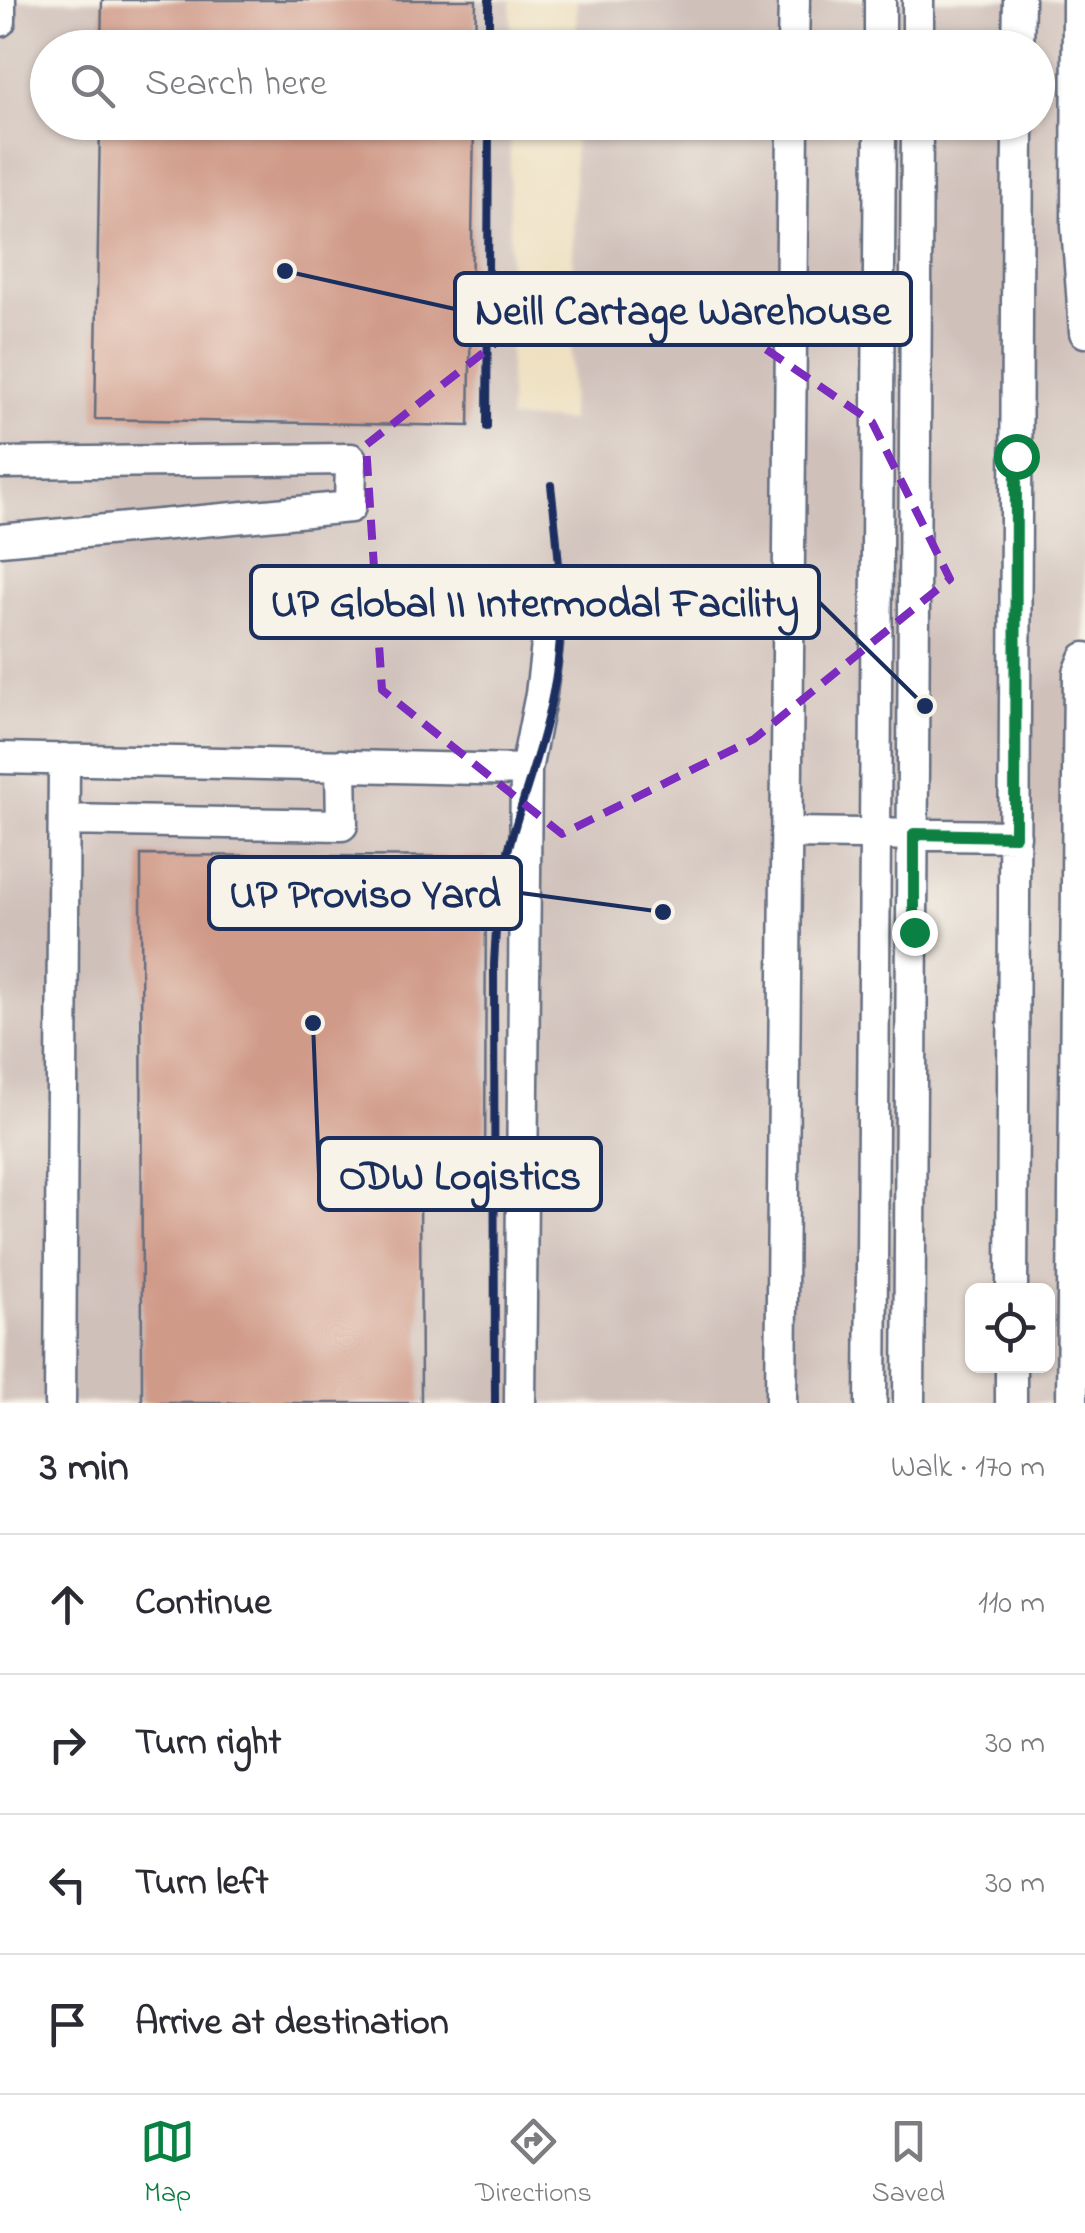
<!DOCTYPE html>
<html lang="en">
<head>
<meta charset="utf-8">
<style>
  :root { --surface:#fff; --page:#f2f2f3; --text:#2b2b33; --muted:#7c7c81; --line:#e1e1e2; --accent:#0b8043 }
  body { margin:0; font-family:"Indie Flower",sans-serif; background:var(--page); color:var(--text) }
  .controls { position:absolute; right:30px; bottom:30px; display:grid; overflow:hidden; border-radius:15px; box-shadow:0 2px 8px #0004 }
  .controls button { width:90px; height:90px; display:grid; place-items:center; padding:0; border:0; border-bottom:2px solid var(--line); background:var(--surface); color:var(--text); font:50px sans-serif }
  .stop { position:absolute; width:30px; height:30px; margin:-22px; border:8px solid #0b8043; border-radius:50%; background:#fff }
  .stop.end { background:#0b8043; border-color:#fff; box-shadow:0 2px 10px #0008 }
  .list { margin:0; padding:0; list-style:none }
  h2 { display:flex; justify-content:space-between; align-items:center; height:130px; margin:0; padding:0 40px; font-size:42px }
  h2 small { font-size:32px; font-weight:400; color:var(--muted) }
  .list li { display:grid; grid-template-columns:65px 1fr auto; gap:30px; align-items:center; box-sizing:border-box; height:140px; padding:0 40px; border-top:2px solid var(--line) }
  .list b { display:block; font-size:38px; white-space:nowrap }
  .list em { font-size:32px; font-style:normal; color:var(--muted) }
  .icon { flex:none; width:55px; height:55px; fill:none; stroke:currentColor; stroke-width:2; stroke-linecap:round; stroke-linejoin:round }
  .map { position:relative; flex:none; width:1085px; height:1403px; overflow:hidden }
  .search { position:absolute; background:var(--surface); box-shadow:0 2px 8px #0004; left:30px; right:30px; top:30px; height:110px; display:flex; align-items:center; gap:25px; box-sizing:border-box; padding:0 35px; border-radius:55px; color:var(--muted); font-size:38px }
  .sheet { height:690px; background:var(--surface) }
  nav { display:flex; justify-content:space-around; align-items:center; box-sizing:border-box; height:140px; border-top:2px solid var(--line); background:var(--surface); font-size:28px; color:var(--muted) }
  nav a { display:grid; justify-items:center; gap:5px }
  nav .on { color:var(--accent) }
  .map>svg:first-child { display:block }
</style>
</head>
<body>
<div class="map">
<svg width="1085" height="1403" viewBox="0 0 1085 1403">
  <rect width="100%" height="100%" fill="#f7f3e8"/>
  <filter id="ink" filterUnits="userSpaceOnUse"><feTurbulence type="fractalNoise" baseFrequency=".01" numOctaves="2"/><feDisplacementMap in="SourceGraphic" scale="20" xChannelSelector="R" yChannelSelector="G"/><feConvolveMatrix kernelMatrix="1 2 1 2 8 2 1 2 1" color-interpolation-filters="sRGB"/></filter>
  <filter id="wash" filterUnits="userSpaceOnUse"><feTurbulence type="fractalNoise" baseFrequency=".0048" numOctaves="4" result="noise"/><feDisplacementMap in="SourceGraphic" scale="40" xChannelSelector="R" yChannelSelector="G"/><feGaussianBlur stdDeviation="2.25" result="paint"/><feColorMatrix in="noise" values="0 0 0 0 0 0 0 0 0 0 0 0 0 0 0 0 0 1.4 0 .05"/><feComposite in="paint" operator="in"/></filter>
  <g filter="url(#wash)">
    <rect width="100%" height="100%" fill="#eee0c0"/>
    <path fill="#cfc0ba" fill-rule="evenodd" d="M0,0H511V47L48,48V122L510,123L509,419L570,421L575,123L1038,122V48L576,47L577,0H1085V1403H0ZM972,1290H1048V1366H972Z"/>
    <g id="blocks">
      <path fill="#d09a88" d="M102,0H476L475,48H101Z
        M100,122H474L469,426L95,419Z
        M141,855L486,857L485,1189H420L421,1403H142Z"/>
    </g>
  </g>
  <g filter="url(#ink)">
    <use href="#blocks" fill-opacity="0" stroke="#656d80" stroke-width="2.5"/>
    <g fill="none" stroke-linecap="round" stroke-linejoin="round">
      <defs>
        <path id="minor" d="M1078,0L1077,226L1085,332
          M0,21V0
          M793,48L794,0
          M880,48V0
          M918,48V0
          M1018,48L1019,0
          M0,463L351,459L350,507L0,540
          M0,758L526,770L520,1403
          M526,770L541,694L547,645
          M64,820L342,825L341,765
          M786,833L1015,836
          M1012,1290L1018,122
          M60,1403L64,759
          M781,1403L793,122
          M871,1403L880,122
          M909,1403L917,122
          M1011,1403V1366
          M1072,1403L1079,673L1085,658"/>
      </defs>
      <use href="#minor" stroke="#656d80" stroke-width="35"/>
      <use href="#minor" stroke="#fff" stroke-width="30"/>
      <path stroke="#1b2f5e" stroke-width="8" d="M489,48V0
        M487,427L489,122
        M495,1403L494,964C496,926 498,888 508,851C524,792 547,735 556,675C566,612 558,547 551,485"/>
    </g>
  </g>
  <g fill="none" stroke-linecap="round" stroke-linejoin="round" filter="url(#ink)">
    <path stroke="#0b8043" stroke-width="12" d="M914,932V834L1015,836L1016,456"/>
  </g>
  <path fill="none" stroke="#7b2cbf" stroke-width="8" stroke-dasharray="20 12" stroke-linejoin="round" d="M687,295L872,422L950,579L754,739L562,834L382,690L366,445L531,315Z"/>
  <path fill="none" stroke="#1b2f5e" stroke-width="4" d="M285 271L455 309M925 706L819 602M663 912L521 893M313 1023L319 1174"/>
  <g fill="#1b2f5e" stroke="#f7f3e8" stroke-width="4">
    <circle cx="285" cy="271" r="10"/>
    <circle cx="925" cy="706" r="10"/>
    <circle cx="663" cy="912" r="10"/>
    <circle cx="313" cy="1023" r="10"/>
  </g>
  <g fill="#f7f3e8" stroke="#1b2f5e" stroke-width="4">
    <rect x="455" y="273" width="456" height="72" rx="10"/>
    <rect x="251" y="566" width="568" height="72" rx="10"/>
    <rect x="209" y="857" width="312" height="72" rx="10"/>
    <rect x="319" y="1138" width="282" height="72" rx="10"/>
  </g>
  <g font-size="42" text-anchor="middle" font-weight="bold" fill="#1b2f5e">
    <text x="683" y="324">Neill Cartage Warehouse</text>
    <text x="535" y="616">UP Global II Intermodal Facility</text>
    <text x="365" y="907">UP Proviso Yard</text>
    <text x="460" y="1189">ODW Logistics</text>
  </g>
</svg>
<div class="controls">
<button><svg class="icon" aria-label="locate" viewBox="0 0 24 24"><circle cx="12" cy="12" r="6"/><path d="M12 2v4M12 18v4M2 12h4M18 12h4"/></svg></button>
</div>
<div class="stop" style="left:1016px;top:456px"></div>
<div class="stop end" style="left:914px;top:932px"></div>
<div class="search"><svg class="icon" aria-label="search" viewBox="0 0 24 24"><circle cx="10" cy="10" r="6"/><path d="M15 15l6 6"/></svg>Search here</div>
</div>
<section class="sheet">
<h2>3 min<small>Walk · 170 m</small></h2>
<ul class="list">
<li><svg class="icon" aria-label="ahead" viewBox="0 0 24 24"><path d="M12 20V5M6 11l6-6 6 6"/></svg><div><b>Continue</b></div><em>110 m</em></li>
<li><svg class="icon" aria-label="right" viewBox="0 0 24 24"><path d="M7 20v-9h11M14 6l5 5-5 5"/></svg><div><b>Turn right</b></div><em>30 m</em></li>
<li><svg class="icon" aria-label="left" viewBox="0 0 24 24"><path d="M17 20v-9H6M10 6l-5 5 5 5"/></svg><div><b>Turn left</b></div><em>30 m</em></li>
<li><svg class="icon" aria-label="arrive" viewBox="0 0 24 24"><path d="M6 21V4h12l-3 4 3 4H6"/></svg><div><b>Arrive at destination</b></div></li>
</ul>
</section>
<nav>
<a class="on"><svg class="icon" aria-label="map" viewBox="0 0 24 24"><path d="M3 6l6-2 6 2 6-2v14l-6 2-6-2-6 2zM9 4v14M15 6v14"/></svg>Map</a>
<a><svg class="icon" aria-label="directions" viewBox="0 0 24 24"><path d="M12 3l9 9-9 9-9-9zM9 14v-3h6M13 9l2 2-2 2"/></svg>Directions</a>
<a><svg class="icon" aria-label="saved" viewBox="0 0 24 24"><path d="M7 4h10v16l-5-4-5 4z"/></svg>Saved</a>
</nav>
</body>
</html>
